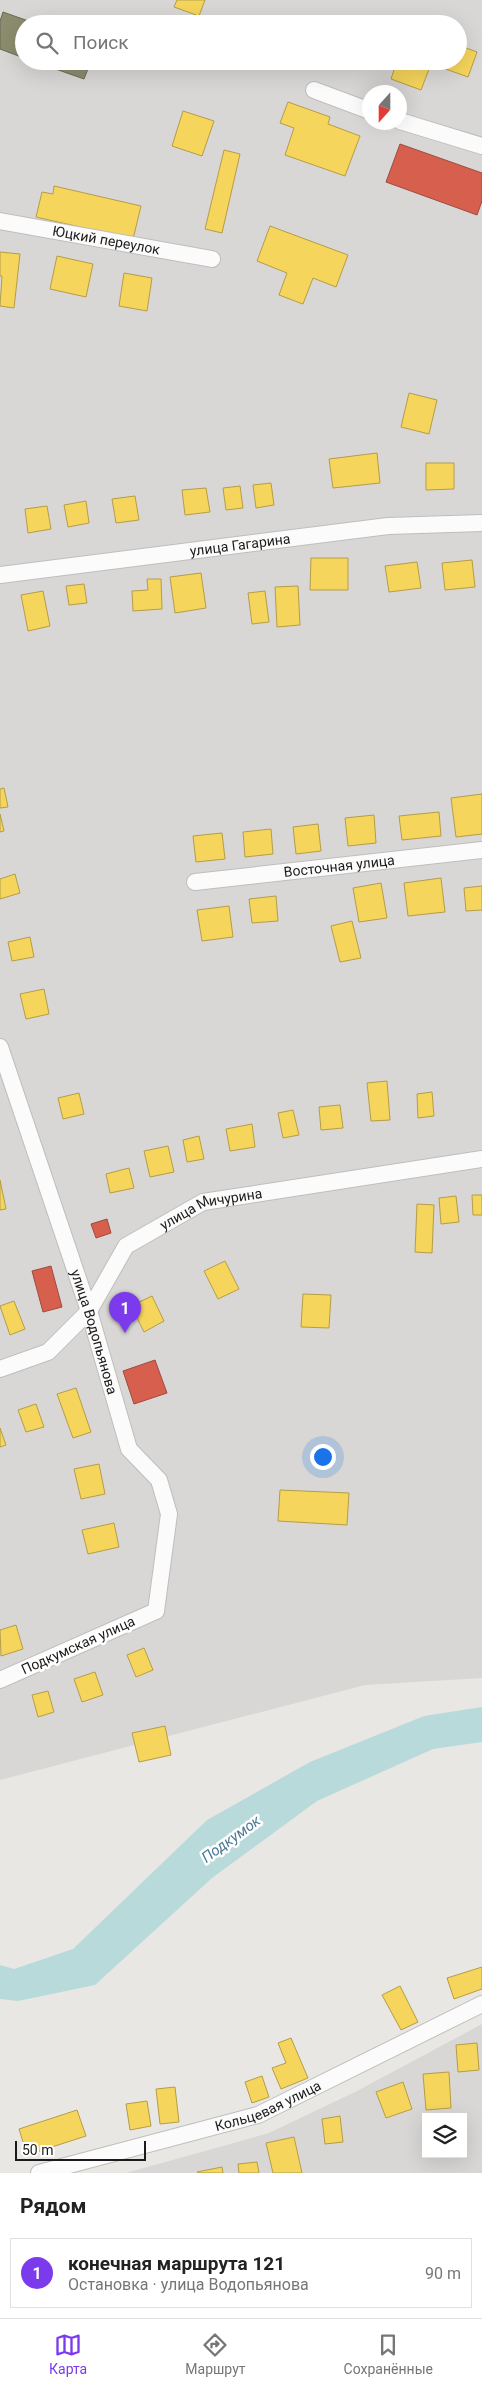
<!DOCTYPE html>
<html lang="ru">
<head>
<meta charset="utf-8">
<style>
  :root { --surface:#fff; --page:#f2f2f2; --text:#222; --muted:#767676; --line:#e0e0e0; --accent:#7c3aed }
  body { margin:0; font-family:Roboto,sans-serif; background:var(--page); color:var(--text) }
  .controls { position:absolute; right:15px; bottom:15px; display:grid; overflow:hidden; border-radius:0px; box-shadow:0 5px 20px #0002 }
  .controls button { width:45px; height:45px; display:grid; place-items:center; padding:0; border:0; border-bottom:1px solid var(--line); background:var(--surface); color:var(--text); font:25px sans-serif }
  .compass { position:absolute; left:362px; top:85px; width:45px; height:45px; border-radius:50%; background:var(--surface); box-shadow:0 5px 20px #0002; rotate:201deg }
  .scale { position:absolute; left:15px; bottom:12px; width:131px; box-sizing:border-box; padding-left:5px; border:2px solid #1b1b1b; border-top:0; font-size:14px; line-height:18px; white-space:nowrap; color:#1b1b1b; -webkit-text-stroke:4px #fff; paint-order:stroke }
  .you { position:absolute; left:322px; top:1456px; width:18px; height:18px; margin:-12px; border:4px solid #fff; border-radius:50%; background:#1a73e8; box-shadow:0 0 0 8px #1a73e833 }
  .badge { display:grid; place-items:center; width:32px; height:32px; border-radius:50%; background:var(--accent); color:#fff; font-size:16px; font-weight:700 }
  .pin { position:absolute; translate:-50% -41px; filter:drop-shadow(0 1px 2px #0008) }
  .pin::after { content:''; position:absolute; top:26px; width:18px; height:15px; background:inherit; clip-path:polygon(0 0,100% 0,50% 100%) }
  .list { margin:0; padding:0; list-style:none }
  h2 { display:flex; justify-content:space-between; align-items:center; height:65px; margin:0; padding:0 20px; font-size:21px }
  h2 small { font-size:16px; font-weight:400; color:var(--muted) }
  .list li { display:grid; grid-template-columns:32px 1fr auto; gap:15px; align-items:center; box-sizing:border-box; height:70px; margin:0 10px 10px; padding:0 10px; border:1px solid var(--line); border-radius:0px }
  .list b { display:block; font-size:19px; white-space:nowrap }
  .list p { margin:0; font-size:16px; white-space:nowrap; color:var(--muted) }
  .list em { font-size:16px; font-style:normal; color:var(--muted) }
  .icon { flex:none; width:28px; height:28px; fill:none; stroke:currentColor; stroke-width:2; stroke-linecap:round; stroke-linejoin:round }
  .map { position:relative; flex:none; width:482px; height:2173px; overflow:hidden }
  .search { position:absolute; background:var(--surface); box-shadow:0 5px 20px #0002; left:15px; right:15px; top:15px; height:55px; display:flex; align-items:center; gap:12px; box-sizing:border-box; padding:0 18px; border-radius:28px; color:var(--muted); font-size:19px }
  .sheet { height:145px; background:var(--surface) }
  nav { display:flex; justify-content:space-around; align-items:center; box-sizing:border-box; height:70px; border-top:1px solid var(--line); background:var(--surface); font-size:14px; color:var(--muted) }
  nav a { display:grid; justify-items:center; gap:2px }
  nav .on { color:var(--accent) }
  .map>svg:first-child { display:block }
</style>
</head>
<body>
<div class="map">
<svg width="482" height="2173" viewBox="0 0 482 2173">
  <rect width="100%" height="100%" fill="#e9e7e4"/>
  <path fill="#d8d7d5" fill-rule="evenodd" d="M0,0H482V1678L365,1685L0,1780ZM24,24H458V61H24ZM370,92H400V122H370Z
    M482,2024V2173H126L269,2133L357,2091ZM426,2117H463V2154H426Z"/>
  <path fill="#b9dadb" d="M482,1707V1742L433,1749L317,1801L212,1878L95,1985L18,2001L0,1999V1965L14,1969L73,1949L207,1820L310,1762L424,1716Z"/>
  <path fill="#f6d55c" stroke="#b49d48" d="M177,0H205L199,16L174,7Z
    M327,18L346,24H325Z
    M458,45L477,52L468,77L440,67L442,61H458Z
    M356,61H374L373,67Z
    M397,61H422L431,64L421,90L391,79Z
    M288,102L330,117L328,124L360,136L345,176L285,155L294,128L280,123Z
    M183,111L214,121L202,156L172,146Z
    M224,150L240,154L222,233L205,229Z
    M54,186L141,206L133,239L36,217L42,192L53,194Z
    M270,226L348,255L336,287L313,278L303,304L279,295L287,273L257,261Z
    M0,252L20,254L14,308L0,306L2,276H0Z
    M57,256L93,264L86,297L50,289Z
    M124,273L152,278L147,311L119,306Z
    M409,393L437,400L429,434L401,427Z
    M377,453L380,483L333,488L329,459Z
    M426,463H454V489L426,490Z
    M271,483L274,505L256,508L253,485Z
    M240,486L243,508L226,510L223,488Z
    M206,488L210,512L185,515L182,490Z
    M135,496L139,520L116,523L112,499Z
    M86,501L89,523L68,527L64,505Z
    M47,506L51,529L28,533L25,509Z
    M311,558H348V590H310Z
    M472,560L475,587L445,590L442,563Z
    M417,562L421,588L389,592L385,566Z
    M201,573L206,608L175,613L170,577Z
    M147,579H161L162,609L133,611L132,591L148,590Z
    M84,584L87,603L69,605L66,586Z
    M298,586L300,625L277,627L275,587Z
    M43,591L50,626L28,631L21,595Z
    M265,591L269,622L252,624L248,593Z
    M4,788L8,807L0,808V789Z
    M482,794V834L456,837L451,798Z
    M439,812L441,836L402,840L399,816Z
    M0,814L4,831L0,832Z
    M374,815L376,843L348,846L345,818Z
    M318,824L321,851L296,854L293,827Z
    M271,829L273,854L245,857L243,832Z
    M222,833L225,859L196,862L193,836Z
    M15,874L20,893L0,899V879Z
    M441,878L445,912L408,916L404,883Z
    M381,883L387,918L359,922L353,888Z
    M482,886V910L466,911L464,888Z
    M276,896L278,921L252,923L249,899Z
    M229,906L233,937L202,941L197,910Z
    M352,921L361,958L340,962L331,926Z
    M30,937L34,957L12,961L8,942Z
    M44,989L49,1014L26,1019L20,994Z
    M387,1081L390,1120L371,1121L367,1083Z
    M432,1092L434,1116L418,1118L417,1094Z
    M79,1093L84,1114L63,1119L58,1098Z
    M340,1105L343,1128L321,1130L319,1107Z
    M293,1110L299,1135L283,1138L278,1113Z
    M252,1124L255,1147L230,1151L226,1129Z
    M199,1136L204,1159L187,1162L183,1140Z
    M168,1146L174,1172L150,1177L144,1151Z
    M129,1168L134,1188L110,1193L106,1174Z
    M0,1180L6,1209L0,1210Z
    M472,1195H482V1215H473Z
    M456,1196L459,1222L441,1224L439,1198Z
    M417,1204L434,1205L432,1253L415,1252Z
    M225,1261L239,1289L218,1299L204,1271Z
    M303,1294L331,1295L329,1328L301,1327Z
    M152,1296L164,1321L144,1332L131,1306Z
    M14,1301L25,1329L10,1335L0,1306Z
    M76,1388L91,1432L73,1438L57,1394Z
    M36,1404L44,1427L26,1432L18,1410Z
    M0,1428L6,1445L0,1447Z
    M99,1464L105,1494L81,1499L74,1469Z
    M280,1490L349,1493L347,1525L278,1521Z
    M114,1523L119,1547L88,1554L82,1530Z
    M16,1625L23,1649L1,1656L0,1630Z
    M144,1648L153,1670L136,1677L127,1655Z
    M95,1672L103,1695L82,1702L74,1679Z
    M48,1691L54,1712L38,1717L32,1695Z
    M165,1726L171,1755L139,1762L132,1733Z
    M482,1967V1989L454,1999L447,1978Z
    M400,1986L418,2022L401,2030L382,1995Z
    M291,2038L308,2078L281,2089L272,2068L286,2063L278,2043Z
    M477,2043L479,2070L458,2072L456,2045Z
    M449,2072L451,2108L426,2110L423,2074Z
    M262,2076L269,2097L252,2103L245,2082Z
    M403,2082L412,2109L386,2118L376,2092Z
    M175,2087L179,2122L160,2124L156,2089Z
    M147,2101L151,2126L130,2130L126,2104Z
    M77,2110L86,2136L27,2155L19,2129Z
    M340,2116L343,2142L325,2144L322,2119Z
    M294,2137L302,2173H273L266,2143Z
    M257,2162L259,2173H239L238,2164Z
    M222,2167L223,2173H198L197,2172Z"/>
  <path fill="#d6604d" stroke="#9e4b3e" d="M400,144L482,173V201L477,215L386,182Z
    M107,1219L111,1233L96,1238L91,1224Z
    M51,1266L62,1307L43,1312L32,1271Z
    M155,1360L167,1393L134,1404L123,1371Z"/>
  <path fill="#8c8c6e" stroke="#6a6a55" d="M3,12L37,24H24V58L0,49V21Z
    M33,61H91L84,79Z"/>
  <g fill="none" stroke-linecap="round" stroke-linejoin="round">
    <defs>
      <g id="minor">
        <path d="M314,90L370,111"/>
        <path d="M400,121L482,146"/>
        <path id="s1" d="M0,221L212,259"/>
        <path id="s2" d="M0,575L388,526L482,523"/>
        <path id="s3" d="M195,882L482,850"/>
        <path id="s4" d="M0,1047L89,1311L129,1449L159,1480L169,1514L156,1611L0,1680"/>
        <path id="s5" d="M0,1369L48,1352L89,1311L126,1246L203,1202L482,1159"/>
        <path id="s6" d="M39,2173L258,2115L482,2004"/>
      </g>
    </defs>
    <use href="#minor" stroke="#bfbebc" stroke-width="18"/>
    <use href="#minor" stroke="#fcfbfb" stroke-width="16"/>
  </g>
  <g text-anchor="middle" stroke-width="5" stroke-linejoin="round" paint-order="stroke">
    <g font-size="14" fill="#1b1b1b" stroke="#fff">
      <text dy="5" stroke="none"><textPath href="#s1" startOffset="108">Юцкий переулок</textPath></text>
      <text dy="5" stroke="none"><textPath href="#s2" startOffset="242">улица Гагарина</textPath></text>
      <text dy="5" stroke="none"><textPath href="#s3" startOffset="145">Восточная улица</textPath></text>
      <text dy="5" stroke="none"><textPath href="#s5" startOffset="278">улица Мичурина</textPath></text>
      <text dy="5" stroke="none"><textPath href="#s4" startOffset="300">улица Водопьянова</textPath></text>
      <text transform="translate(78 1645) rotate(-24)" y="5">Подкумская улица</text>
      <text dy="5" stroke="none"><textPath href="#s6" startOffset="239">Кольцевая улица</textPath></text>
    </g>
    <g font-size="15" font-style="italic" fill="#497a94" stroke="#fff">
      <text transform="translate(231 1839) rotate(-36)" y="5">Подкумок</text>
    </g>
  </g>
</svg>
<div class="controls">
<button><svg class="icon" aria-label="layers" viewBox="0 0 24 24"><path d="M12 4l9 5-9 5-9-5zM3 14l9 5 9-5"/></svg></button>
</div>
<svg class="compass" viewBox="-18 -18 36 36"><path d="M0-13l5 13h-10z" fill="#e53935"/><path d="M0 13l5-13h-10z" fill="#767676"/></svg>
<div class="scale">50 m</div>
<div class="you"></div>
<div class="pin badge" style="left:125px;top:1333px">1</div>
<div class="search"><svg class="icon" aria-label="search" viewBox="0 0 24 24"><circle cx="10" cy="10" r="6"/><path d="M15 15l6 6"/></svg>Поиск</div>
</div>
<section class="sheet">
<h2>Рядом<small></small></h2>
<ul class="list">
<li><span class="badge">1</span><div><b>конечная маршрута 121</b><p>Остановка · улица Водопьянова</p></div><em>90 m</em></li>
</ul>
</section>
<nav>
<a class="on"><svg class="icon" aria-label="map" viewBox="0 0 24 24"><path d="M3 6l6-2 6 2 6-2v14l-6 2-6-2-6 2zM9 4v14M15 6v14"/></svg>Карта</a>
<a><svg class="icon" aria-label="directions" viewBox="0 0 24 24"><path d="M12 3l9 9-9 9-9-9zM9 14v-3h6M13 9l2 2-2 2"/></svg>Маршрут</a>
<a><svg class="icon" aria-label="saved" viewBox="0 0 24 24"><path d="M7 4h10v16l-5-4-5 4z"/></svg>Сохранённые</a>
</nav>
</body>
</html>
